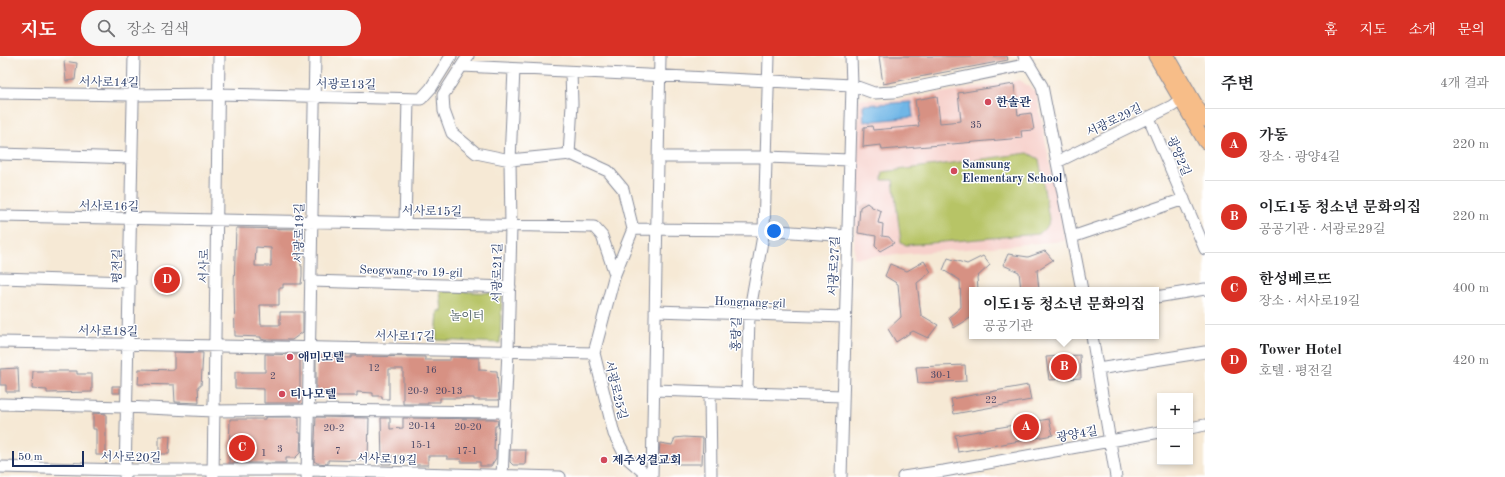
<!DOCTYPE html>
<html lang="ko">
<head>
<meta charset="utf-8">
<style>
  :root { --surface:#fff; --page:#f6f6f6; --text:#202124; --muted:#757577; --line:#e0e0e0; --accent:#d93025 }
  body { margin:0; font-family:"Old Standard TT","Noto Serif KR",serif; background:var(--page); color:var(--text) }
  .controls { position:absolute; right:12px; bottom:12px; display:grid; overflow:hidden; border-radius:0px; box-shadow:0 2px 6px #0003 }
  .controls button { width:36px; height:36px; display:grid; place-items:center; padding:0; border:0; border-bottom:1px solid var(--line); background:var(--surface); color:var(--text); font:20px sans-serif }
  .scale { position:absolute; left:12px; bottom:10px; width:72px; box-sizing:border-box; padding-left:4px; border:2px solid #1b2f5e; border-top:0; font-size:11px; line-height:14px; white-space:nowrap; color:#1b2f5e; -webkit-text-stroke:3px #fff; paint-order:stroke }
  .you { position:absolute; left:774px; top:175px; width:14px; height:14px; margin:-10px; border:3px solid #fff; border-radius:50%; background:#1a73e8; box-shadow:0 0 0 6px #1a73e833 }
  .badge { display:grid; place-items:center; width:26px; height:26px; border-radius:50%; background:var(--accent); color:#fff; font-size:13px; font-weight:700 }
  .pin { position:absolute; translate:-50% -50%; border:2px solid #fff; box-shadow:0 1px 4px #0006 }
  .popup { position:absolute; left:969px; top:231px; width:190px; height:52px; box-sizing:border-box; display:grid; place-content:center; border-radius:0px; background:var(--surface); filter:drop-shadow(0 1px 3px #0005); font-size:13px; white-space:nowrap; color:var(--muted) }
  .popup b { font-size:15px; color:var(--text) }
  .popup::after { content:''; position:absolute; left:50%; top:100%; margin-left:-8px; border:8px solid transparent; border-top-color:var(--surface) }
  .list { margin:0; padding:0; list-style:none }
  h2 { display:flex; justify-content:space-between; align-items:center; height:52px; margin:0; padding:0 16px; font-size:17px }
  h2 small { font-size:13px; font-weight:400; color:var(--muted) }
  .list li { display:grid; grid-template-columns:26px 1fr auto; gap:12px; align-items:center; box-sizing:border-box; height:72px; padding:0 16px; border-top:1px solid var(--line) }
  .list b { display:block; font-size:15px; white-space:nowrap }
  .list p { margin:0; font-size:13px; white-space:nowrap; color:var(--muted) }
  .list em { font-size:13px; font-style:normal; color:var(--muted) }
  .icon { flex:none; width:22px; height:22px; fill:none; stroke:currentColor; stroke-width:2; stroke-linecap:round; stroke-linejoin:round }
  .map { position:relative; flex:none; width:1205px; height:421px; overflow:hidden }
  header { display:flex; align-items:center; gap:24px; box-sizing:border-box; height:56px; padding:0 20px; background:var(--accent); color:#fff }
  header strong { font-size:19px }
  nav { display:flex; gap:22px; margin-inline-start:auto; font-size:14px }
  .search { width:280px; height:36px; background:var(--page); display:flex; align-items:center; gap:10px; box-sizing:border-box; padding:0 14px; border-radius:22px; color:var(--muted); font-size:15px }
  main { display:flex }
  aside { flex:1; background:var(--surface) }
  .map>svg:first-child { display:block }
</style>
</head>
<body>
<header>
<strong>지도</strong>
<div class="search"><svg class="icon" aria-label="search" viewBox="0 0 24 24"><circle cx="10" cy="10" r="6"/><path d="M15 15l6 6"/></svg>장소 검색</div>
<nav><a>홈</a><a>지도</a><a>소개</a><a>문의</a></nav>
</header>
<main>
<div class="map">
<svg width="1205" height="421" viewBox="0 0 1205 421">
  <rect width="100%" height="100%" fill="#fff"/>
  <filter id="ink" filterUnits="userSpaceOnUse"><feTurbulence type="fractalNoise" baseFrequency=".025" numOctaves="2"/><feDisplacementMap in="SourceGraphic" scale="8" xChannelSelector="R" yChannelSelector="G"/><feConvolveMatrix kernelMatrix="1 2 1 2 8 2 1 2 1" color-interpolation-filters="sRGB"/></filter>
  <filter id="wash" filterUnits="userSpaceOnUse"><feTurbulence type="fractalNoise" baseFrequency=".012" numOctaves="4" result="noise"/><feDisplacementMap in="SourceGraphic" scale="16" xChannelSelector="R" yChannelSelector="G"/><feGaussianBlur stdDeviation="0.9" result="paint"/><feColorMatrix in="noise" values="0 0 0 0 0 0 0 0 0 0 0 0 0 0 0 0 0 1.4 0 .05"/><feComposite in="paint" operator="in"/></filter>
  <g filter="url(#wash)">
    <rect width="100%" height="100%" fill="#f6e9d5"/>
    <path fill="#f7d0cb" d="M1020,24L1036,36L1065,185L854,202L859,43L892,45Z"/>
    <path fill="#b7c466" stroke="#697a62" d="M1028,97L1039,103L1049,163L1048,169L1039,178L906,189L901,186L893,124H882L883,116Z
      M440,235L502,237L500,287L436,284L438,255H442Z"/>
    <path fill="#6fb6e6" stroke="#4572a2" d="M911,46L913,61L864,66L863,49Z"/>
    <g id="blocks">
      <path fill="#d79183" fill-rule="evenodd" d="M879,0H1007L1008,4L883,28Z
        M64,5L77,7L75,24L66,25Z
        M1014,28L1018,59L1031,57L1034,74L1021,75L1022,82L882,94L881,89L863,91L864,71L872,70L873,74L919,70L915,44L937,40L940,67L961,65L958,37Z
        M867,147L872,151L881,155L878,167L883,168L882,180L889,181L894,187L880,195L875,190L876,180L858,177L860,151Z
        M236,172L300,173L303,177V190H300L301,210H302V220L301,228H283V232H279V249H260L261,269H280V256H303V276L292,284H265L261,283V281L235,280L234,229ZM256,191L271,192V210H255Z
        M1045,195L1053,204L1037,214L1039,234H1021L1019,216L1003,209L1008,198L1028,201Z
        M983,200L990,209L977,221L978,234H972V261L954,272L949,261L961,251L960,224L943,214L948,202L967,208Z
        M924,205L931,216L917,227L921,259L938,269L928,282L913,275L896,286L888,273L901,261L898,228L885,220L890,208L907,215Z
        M174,296L203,297L201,330H198L199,347L175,346L174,329L138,328L139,313L174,314Z
        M265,298L300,299V347H264V333L235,332V316H265Z
        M1080,299L1081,322L1049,324L1046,301Z
        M351,300L425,301V304H450V301L479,302V314L497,315L499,344H474V342H440V346H428V348H403V313H389V343H382V340H373V337L357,336V340H332V337L316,336V301L351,302Z
        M965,309L966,325L918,327L916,311Z
        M18,312L19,336H6V329H0V313Z
        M33,315H77V318H92V336L47,337V334L32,333Z
        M1028,329L1031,344L954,358L951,343Z
        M112,330H120V337H112Z
        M93,357L106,358V399H96V373H93Z
        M265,361H299V377H301L300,397L295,402H286V407H229L230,363H265Z
        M316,361L369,362L368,405L328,404V408L317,407L314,405Z
        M381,362H390V373L403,372V362L494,363L498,365L497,370H495L494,394H496V402L491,410H480V406H461V403H447V400H428V409H414V400H391V408H382Z
        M1049,363L1053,379L958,396L955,379Z
        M159,380H170L169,398H159Z
        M684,381L703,382L702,408H676L659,398L660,387L672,389L675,382Z
        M510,394H526L525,409H513L510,406Z"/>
    </g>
  </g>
  <g filter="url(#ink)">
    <use href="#blocks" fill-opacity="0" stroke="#888c9a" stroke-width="1"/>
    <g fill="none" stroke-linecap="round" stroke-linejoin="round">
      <defs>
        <path id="minor" d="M468,0L443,39L444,55L452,77L476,97L510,104L571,98L608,115L623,133L633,173L615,218L594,297L614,378L626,401L649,421
          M1024,0L1042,30L1082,234
          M462,10L852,29L874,37L894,36L1029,8
          M0,37L132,39L217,38L421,43L431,32L451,0
          M1149,62L1205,193
          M0,98L132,102
          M569,99L572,48L571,16
          M658,101H766L850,104
          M1057,106L1172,50L1180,44
          M0,160L594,171L602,180L615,218
          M405,168L408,43
          M633,173L764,174L848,180
          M1072,181L1184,143
          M0,222L130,226
          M311,225L510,231
          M1156,241L1205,233
          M655,255L845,261
          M1092,280L1116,421
          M0,286L594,297
          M1098,313L1205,296
          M654,334L843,340
          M710,336L711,421
          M747,337L749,259L764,174L769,0
          M0,348L126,351L213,355L309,354L505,356
          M1190,372L1205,369
          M0,411L125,414H308L560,421
          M125,420L134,0
          M213,421L219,0
          M307,421L315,0
          M502,421L508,295L511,170L510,104L514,13
          M652,421L660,0
          M841,421L852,29L851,0
          M903,421L944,415L1160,376"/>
        <path id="major" d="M1155,0L1205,86
          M1168,0L1205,64"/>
      </defs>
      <use href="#minor" stroke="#888c9a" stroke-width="13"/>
      <use href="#major" stroke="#888c9a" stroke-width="15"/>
      <use href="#minor" stroke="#fff" stroke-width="11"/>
      <use href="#major" stroke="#f7bd88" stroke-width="13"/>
    </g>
  </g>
  <g fill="#d1495b" stroke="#fff" stroke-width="1.5">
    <circle cx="988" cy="46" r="4"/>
    <circle cx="954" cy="115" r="4"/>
    <circle cx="290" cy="301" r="4"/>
    <circle cx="282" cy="338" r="4"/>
    <circle cx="604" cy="404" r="4"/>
  </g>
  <g text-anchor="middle" stroke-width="3" stroke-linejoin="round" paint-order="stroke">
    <g font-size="10" fill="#4a4867">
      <text x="976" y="72">35</text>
      <text x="374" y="315">12</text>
      <text x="431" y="317">16</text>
      <text x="941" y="322">30-1</text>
      <text x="273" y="323">2</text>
      <text x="418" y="338">20-9</text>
      <text x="449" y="338">20-13</text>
      <text x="991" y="347">22</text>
      <text x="422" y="373">20-14</text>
      <text x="468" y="374">20-20</text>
      <text x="334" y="375">20-2</text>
      <text x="421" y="392">15-1</text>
      <text x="280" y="396">3</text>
      <text x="338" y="398">7</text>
      <text x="467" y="398">17-1</text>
      <text x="264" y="400">1</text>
    </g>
    <g font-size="12" fill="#1b2f5e" stroke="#fff">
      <text transform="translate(109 26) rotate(1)" y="4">서사로14길</text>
      <text transform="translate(346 28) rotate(1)" y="4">서광로13길</text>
      <text transform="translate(1114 64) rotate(-26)" y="4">서광로29길</text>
      <text transform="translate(1179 100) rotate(67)" y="4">광양2길</text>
      <text transform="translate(109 150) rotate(1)" y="4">서사로16길</text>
      <text transform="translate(432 155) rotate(1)" y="4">서사로15길</text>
      <text transform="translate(299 177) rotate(-89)" y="4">서광로19길</text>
      <text transform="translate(117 210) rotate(-89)" y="4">평전길</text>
      <text transform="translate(204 210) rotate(-89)" y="4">서사로</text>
      <text transform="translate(834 210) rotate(-88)" y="4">서광로27길</text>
      <text transform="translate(411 215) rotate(2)" y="4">Seogwang-ro 19-gil</text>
      <text transform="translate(497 217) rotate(-89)" y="4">서광로21길</text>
      <text transform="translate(750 246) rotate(2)" y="4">Hongnang-gil</text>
      <text transform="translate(108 275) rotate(1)" y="4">서사로18길</text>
      <text transform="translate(736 278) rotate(-88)" y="4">홍랑길</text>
      <text transform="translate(405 280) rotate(1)" y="4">서사로17길</text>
      <text transform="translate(616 334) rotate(76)" y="4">서광로25길</text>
      <text transform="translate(1077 378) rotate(-10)" y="4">광양4길</text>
      <text transform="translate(131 401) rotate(1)" y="4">서사로20길</text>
      <text transform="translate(387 403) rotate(2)" y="4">서사로19길</text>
    </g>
    <g font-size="12" font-weight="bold" fill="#1b2f5e" stroke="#fff" text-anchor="start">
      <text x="996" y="50">한솔관</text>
      <text x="962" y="112">Samsung<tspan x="962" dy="14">Elementary School</tspan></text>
      <text x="298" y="305">애미모텔</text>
      <text x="290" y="342">티나모텔</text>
      <text x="612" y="408">제주성결교회</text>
    </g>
    <g font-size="12" fill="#4a5c60" stroke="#fff">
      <text x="467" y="264">놀이터</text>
    </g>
  </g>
</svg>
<div class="controls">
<button>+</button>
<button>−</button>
</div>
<div class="scale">50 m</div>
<div class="you"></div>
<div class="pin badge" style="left:1026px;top:371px">A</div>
<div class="pin badge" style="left:1064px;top:311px">B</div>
<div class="popup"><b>이도1동 청소년 문화의집</b>공공기관</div>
<div class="pin badge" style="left:242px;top:392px">C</div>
<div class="pin badge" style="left:167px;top:224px">D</div>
</div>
<aside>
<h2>주변<small>4개 결과</small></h2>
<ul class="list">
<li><span class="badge">A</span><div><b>가동</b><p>장소 · 광양4길</p></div><em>220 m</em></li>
<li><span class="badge">B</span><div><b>이도1동 청소년 문화의집</b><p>공공기관 · 서광로29길</p></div><em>220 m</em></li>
<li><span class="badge">C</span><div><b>한성베르뜨</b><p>장소 · 서사로19길</p></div><em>400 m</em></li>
<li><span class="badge">D</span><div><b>Tower Hotel</b><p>호텔 · 평전길</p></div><em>420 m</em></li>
</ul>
</aside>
</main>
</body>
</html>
